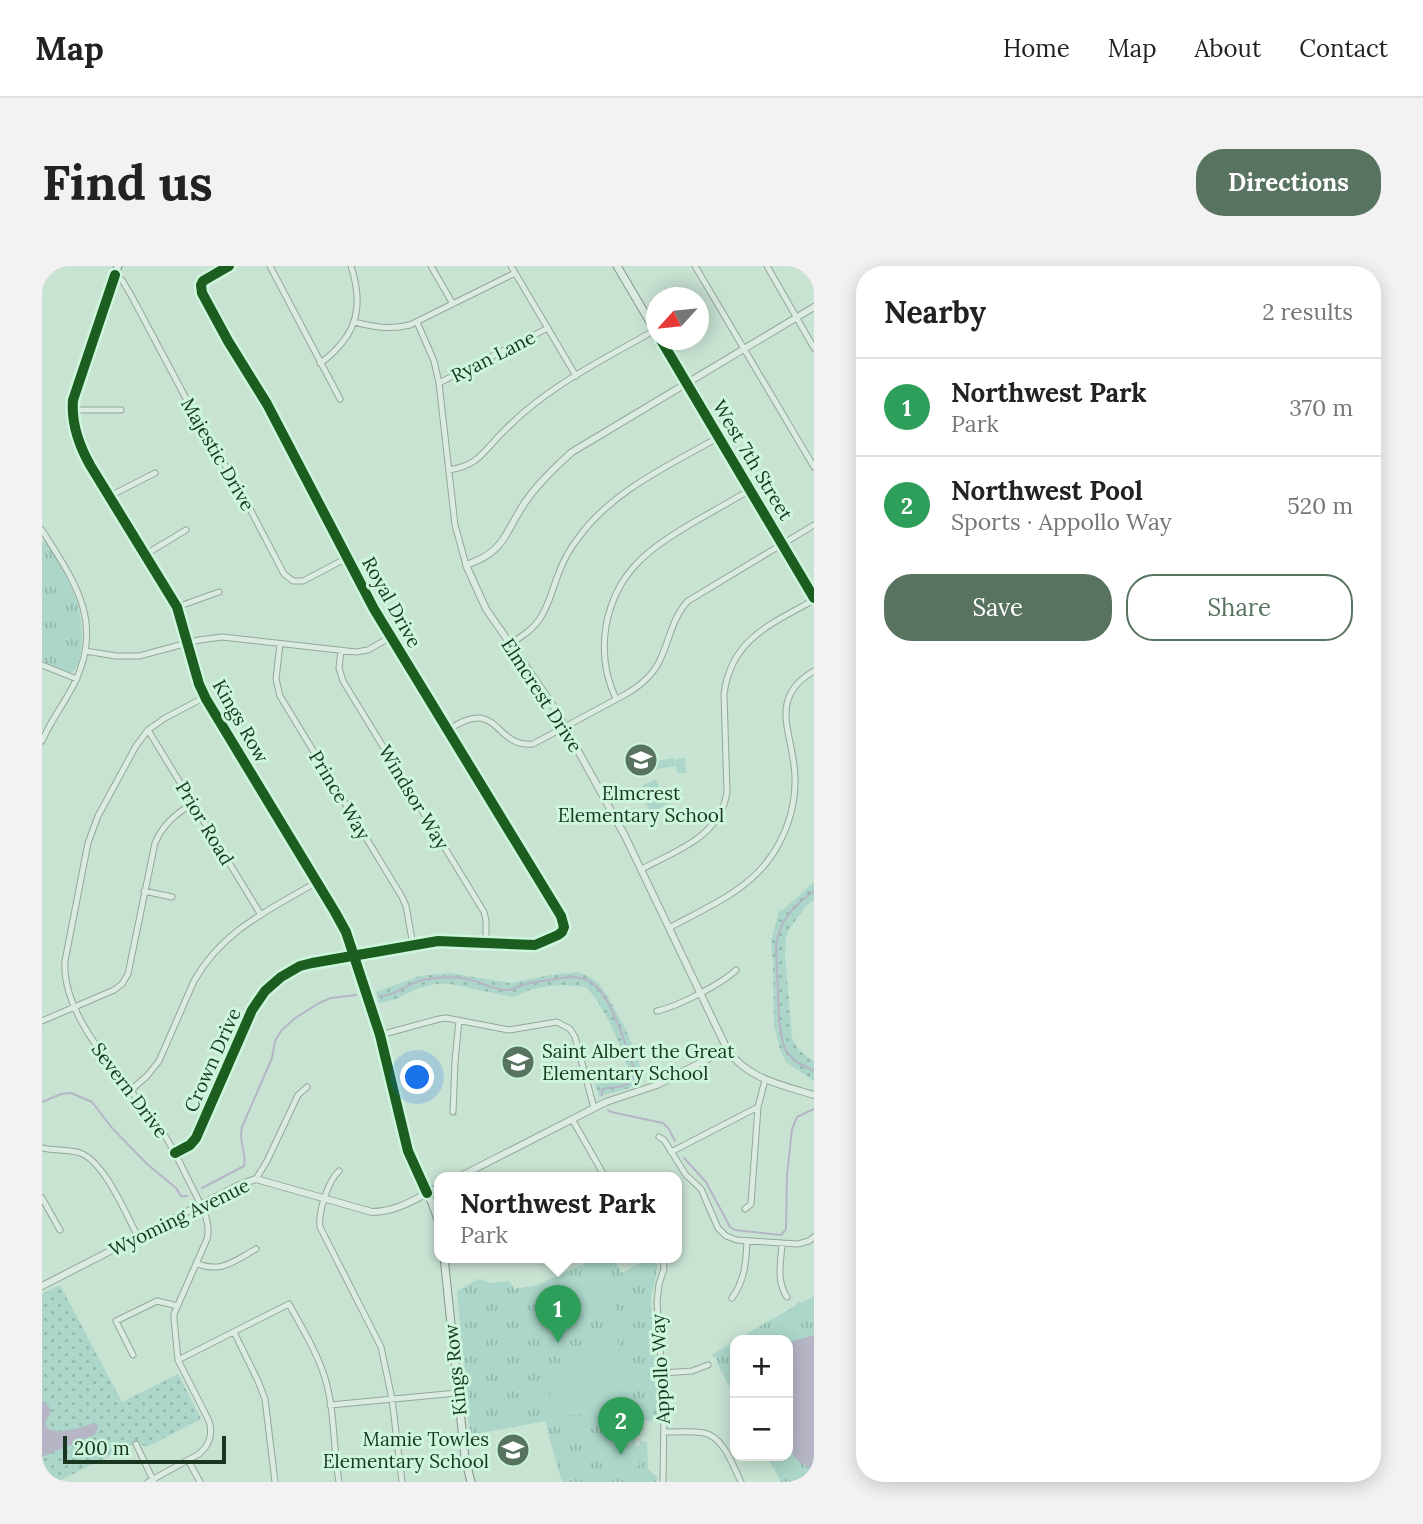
<!DOCTYPE html>
<html lang="en">
<head>
<meta charset="utf-8">
<style>
  :root { --surface:#fff; --page:#f2f2f2; --text:#222; --muted:#767676; --line:#e0e0e0; --accent:#58735f }
  body { margin:0; font-family:Lora,serif; background:var(--page); color:var(--text) }
  .controls { position:absolute; right:21px; bottom:21px; display:grid; overflow:hidden; border-radius:14px; box-shadow:0 4px 18px #0003 }
  .controls button { width:63px; height:63px; display:grid; place-items:center; padding:0; border:0; border-bottom:2px solid var(--line); background:var(--surface); color:var(--text); font:35px sans-serif }
  .compass { position:absolute; left:604px; top:21px; width:63px; height:63px; border-radius:50%; background:var(--surface); box-shadow:0 4px 18px #0003; rotate:243deg }
  .scale { position:absolute; left:21px; bottom:18px; width:163px; box-sizing:border-box; padding-left:7px; border:4px solid #1b3620; border-top:0; font-size:19px; line-height:24px; white-space:nowrap; color:#1b3620; -webkit-text-stroke:5px #cdf6dd; paint-order:stroke }
  .you { position:absolute; left:376px; top:812px; width:24px; height:24px; margin:-18px; border:5px solid #fff; border-radius:50%; background:#1a73e8; box-shadow:0 0 0 10px #1a73e833 }
  .badge { display:grid; place-items:center; width:46px; height:46px; border-radius:50%; background:var(--accent); color:#fff; font-size:23px; font-weight:700 }
  .pin { position:absolute; translate:-50% -58px; filter:drop-shadow(0 2px 4px #0008) }
  .pin::after { content:''; position:absolute; top:37px; width:24px; height:21px; background:inherit; clip-path:polygon(0 0,100% 0,50% 100%) }
  .popup { position:absolute; left:392px; top:906px; width:248px; height:91px; box-sizing:border-box; display:grid; place-content:center; border-radius:14px; background:var(--surface); filter:drop-shadow(0 2px 5px #0005); font-size:23px; white-space:nowrap; color:var(--muted) }
  .popup b { font-size:26px; color:var(--text) }
  .popup::after { content:''; position:absolute; left:50%; top:100%; margin-left:-14px; border:14px solid transparent; border-top-color:var(--surface) }
  .list { margin:0; padding:0; list-style:none }
  h2 { display:flex; justify-content:space-between; align-items:center; height:91px; margin:0; padding:0 28px; font-size:30px }
  h2 small { font-size:23px; font-weight:400; color:var(--muted) }
  .list li { display:grid; grid-template-columns:46px 1fr auto; gap:21px; align-items:center; box-sizing:border-box; height:98px; padding:0 28px; border-top:2px solid var(--line) }
  .list b { display:block; font-size:26px; white-space:nowrap }
  .list p { margin:0; font-size:23px; white-space:nowrap; color:var(--muted) }
  .list em { font-size:23px; font-style:normal; color:var(--muted) }
  .actions { display:flex; gap:14px; padding:21px 28px }
  .actions a { flex:1; padding:16px 0; border:2px solid var(--accent); border-radius:28px; text-align:center; font-size:24px; color:var(--accent) }
  .actions .main { background:var(--accent); color:#fff }
  .map { position:relative; flex:none; width:772px; height:1216px; overflow:hidden; border-radius:28px }
  header { display:flex; align-items:center; gap:42px; box-sizing:border-box; height:98px; padding:0 35px; background:var(--surface); border-bottom:2px solid var(--line) }
  header strong { font-size:33px }
  nav { display:flex; gap:38px; margin-inline-start:auto; font-size:24px }
  .intro { display:flex; align-items:center; justify-content:space-between; box-sizing:border-box; height:168px; padding:0 42px }
  h1 { margin:0; font-size:49px }
  .button { padding:18px 32px; border-radius:28px; background:var(--accent); color:#fff; font-size:24px; font-weight:700 }
  main { display:flex; gap:42px; padding:0 42px }
  aside { flex:1; background:var(--surface); border-radius:28px; box-shadow:0 4px 18px #0003 }
  .map>svg:first-child { display:block }
</style>
</head>
<body>
<header>
<strong>Map</strong>
<nav><a>Home</a><a>Map</a><a>About</a><a>Contact</a></nav>
</header>
<div class="intro"><h1>Find us</h1><a class="button">Directions</a></div>
<main>
<div class="map">
<svg width="772" height="1216" viewBox="0 0 772 1216">
  <defs>
    <pattern id="grass-dots" width="8" height="8" patternUnits="userSpaceOnUse" patternTransform="scale(1.75)"><rect width="8" height="8" fill="#abd6c9"/><path d="M2 2h.1M6 6h.1" fill="none" stroke="#93b8ac" stroke-width="1.8" stroke-linecap="round"/></pattern>
    <pattern id="park-tufts" width="24" height="20" patternUnits="userSpaceOnUse" patternTransform="scale(1.75)"><rect width="24" height="20" fill="#abd6c9"/><path d="M3 7l-1-3M5 7V3M7 7l1-3M15 17l-1-3M17 17v-4M19 17l1-3" fill="none" stroke="#93b8ac"/></pattern>
  </defs>
  <rect width="100%" height="100%" fill="#c9e3d3"/>
  <path fill="url(#grass-dots)" d="M772,616V634L763,641L748,662L744,670L743,689L750,771C754,782 761,789 772,795V815L744,796L738,783L732,758L731,695L729,675L737,645L742,643Z
    M536,706C542,709 550,711 555,716C567,728 606,800 598,814C593,824 569,826 558,830H557L553,818C565,816 581,817 588,807C577,777 566,745 544,721L520,719L506,720L488,724L471,731L408,718H394L374,723L355,733L337,737L334,726L378,710L407,707L468,717L509,709Z
    M18,1019L80,1136L136,1108L159,1153L105,1181L97,1178L89,1179L15,1216H0V1028Z"/>
  <path fill="url(#park-tufts)" d="M0,275L5,278C26,313 44,340 39,382C38,391 37,402 29,407L0,395Z
    M557,991H570L580,1007L609,991H614C618,1007 609,1021 609,1037L617,1151L615,1155L600,1154L598,1170L568,1168L567,1177L562,1176L560,1199H564V1204L596,1200L598,1175L605,1176L606,1203L615,1211V1216H520L506,1167L504,1155L428,1169L415,1025L437,1013L450,1017L467,1015L472,1023L495,1019Z
    M772,1030V1216H739L725,1190H746V1074H694L753,1040L756,1035L760,1037Z
    M693,1075V1131L677,1101L674,1092L669,1089Z"/>
  <path fill="#abd6c9" d="M632,492L634,499V493L643,492L644,507H635L634,500L596,506L595,498Z
    M613,513L627,537L609,547L595,523Z
    M563,998L571,1022L574,1042L569,1048L526,1051C520,1021 536,1007 563,998Z
    M574,1068L591,1144L510,1151L508,1128L511,1118L529,1089L552,1074Z
    M568,1168L594,1169L593,1179L598,1180L597,1200H593V1207L563,1205L564,1199H560L561,1176L567,1177Z"/>
  <path fill="#b5b5c6" d="M772,1069V1206L767,1201L757,1196L746,1182V1077Z
    M0,1135L6,1139L9,1145L3,1157L6,1163C23,1169 37,1161 54,1157L56,1162L52,1169L0,1191Z"/>
  <g fill="none" stroke-linecap="round" stroke-linejoin="round">
    <path stroke="#b5b5c6" stroke-width="2" d="M772,625C753,639 738,653 734,678L737,754L741,777L744,785L753,795L772,805
      M337,730C354,730 365,717 381,714C396,711 415,710 429,714C441,717 453,724 465,724C471,724 475,721 480,719C487,717 494,716 501,715C513,713 531,709 543,713C566,722 578,764 586,785C592,801 600,818 575,821C569,822 565,821 560,824V830
      M0,836L19,828L29,827L50,836L70,862L105,898L134,922L139,930H145
      M566,844L569,846L621,857L627,863L633,875
      M642,892L664,916L688,961L693,964L739,969L744,963L745,909L750,863L755,851L772,843
      M160,922L202,900C205,885 196,878 200,861L230,792L233,775L239,765L252,753L277,737L289,732L314,729"/>
    <defs>
      <path id="minor" d="M228,0L298,133
        M389,0L411,38
        M469,0L534,110
        M653,0L772,201
        M725,0L772,82
        M73,9L80,14L89,29L156,155L197,222L242,308L251,315H261L305,292
        M312,56C332,61 348,64 368,59L473,7
        M375,56L392,95L397,117L413,259L424,299
        M278,97C287,92 292,86 299,78C319,55 318,28 309,0
        M397,117L506,62
        M30,144H79
        M407,204C438,199 441,185 462,165C504,121 561,94 613,64
        M68,230L113,207
        M0,264C32,315 63,356 32,418C22,438 9,454 0,475
        M104,288L144,264
        M135,341L177,326
        M238,378L234,413L238,430L360,631L364,640L371,679
        M468,378C479,371 490,364 497,354C507,340 510,324 516,309C521,295 528,282 537,271C570,225 628,199 677,171
        M299,384L297,402L301,415L442,646L444,654V678
        M43,385L74,390H97L157,374L180,371L314,386L326,384L349,371
        M0,399L35,413
        M574,433C563,410 560,385 564,360C574,305 607,283 652,256C670,246 689,235 708,224
        M106,464L219,649
        M406,464C458,429 451,482 491,478L584,428C598,420 611,409 618,394C628,373 630,352 646,335L772,259
        M600,603C635,584 678,571 685,526L682,428C689,373 729,358 772,334
        M102,625L130,631
        M627,662C661,643 700,628 725,596C743,573 754,542 753,511C752,468 724,433 772,405
        M615,745C634,741 680,718 694,704
        M0,755L72,724L80,718L86,708L113,577C121,558 134,548 151,537
        M338,769L397,753L404,752L467,764L515,756L528,763L533,771L552,842
        M89,824L105,810L117,795L152,715C181,664 227,644 275,616
        M411,846L413,796L417,754
        M530,853L563,911
        M617,871L622,874L644,909L659,923L676,962L684,970L695,974L756,978L767,975L772,971
        M0,882C12,885 26,883 38,887C62,895 84,948 96,971
        M629,886L716,841
        M133,887L148,879L154,872L210,744L223,725L239,711L258,700L270,697L396,675L493,679L516,669L520,666L522,661L519,650L332,343L225,138L186,75L160,27L159,19L161,15L187,0
        M297,905C286,915 276,946 278,961L339,1081L350,1133L360,1216
        M214,913L225,895L256,829L265,821
        M0,932L18,964
        M703,943L709,938L716,841L723,814
        M740,977C739,996 734,1015 745,1031
        M154,997C179,1008 192,995 214,983
        M690,1032C703,1014 704,996 705,975
        M192,1066L216,1115L223,1133L233,1216
        M91,1089L74,1055L115,1035L136,1040
        M136,1094L247,1038C260,1062 275,1086 283,1112C293,1145 291,1182 297,1216
        M620,1107L650,1105L666,1099
        M288,1139L415,1127
        M622,1166C635,1166 650,1165 662,1167C682,1171 691,1200 699,1216
        M94,1178L112,1216
        M146,1194L158,1216
        M106,1216L157,1188C168,1179 171,1168 167,1155L136,1094L132,1053V1048L165,973C170,956 158,938 151,923C140,902 131,880 117,861C85,816 19,753 23,695L46,577L56,550L94,480L106,464L123,452L163,431
        M621,1216L622,1143L615,1036L617,1018L622,1003L621,991"/>
      <path id="tertiary" d="M772,41L530,186C512,202 495,218 482,238C462,268 463,286 424,299L444,343L512,441L583,570L685,783C705,813 740,819 772,829
        M417,911L564,836L615,819L685,783
        M0,1020L199,918L214,913L330,946C355,946 375,932 397,921"/>
      <path id="secondary" d="M76,0L31,134C29,157 37,179 48,199L135,341L157,418L164,433L293,646L304,666L338,769L366,885L375,907L390,937L397,956
        M575,0L614,66
        M619,74L772,332
        M402,991L423,1192L429,1216"/>
    </defs>
    <use href="#minor" stroke="#93a899" stroke-width="7"/>
    <use href="#tertiary" stroke="#93a899" stroke-width="8"/>
    <use href="#secondary" stroke="#839789" stroke-width="9"/>
    <use href="#minor" stroke="#dbebe1" stroke-width="5"/>
    <use href="#tertiary" stroke="#dbebe1" stroke-width="6"/>
    <use href="#secondary" stroke="#dbebe1" stroke-width="7"/>
    <defs>
      <path id="cycleway" d="M73,9L31,134C29,157 37,179 48,199L135,341L157,418L164,433L293,646L304,666L338,769L366,885L385,927
        M619,74L772,332
        M133,887L148,879L154,872L210,744L223,725L239,711L258,700L270,697L396,675L493,679L516,669L520,666L522,661L519,650L332,343L225,138L186,75L160,27L159,19L161,15L187,0"/>
    </defs>
    <use href="#cycleway" stroke="#cdf6dd" stroke-width="15"/>
    <use href="#cycleway" stroke="#1b5e20" stroke-width="10"/>
  </g>
  <defs>
    <symbol id="school-disc" viewBox="-11 -11 22 22"><circle r="9.5" fill="#58735f" stroke="#cdf6dd"/><path d="M0-5L7-2L0 1L-7-2ZM-4 1L0 2.5L4 1V4Q0 6-4 4Z" fill="#fff"/></symbol>
  </defs>
  <g fill-rule="evenodd">
    <use href="#school-disc" x="580" y="475" width="38" height="38"/>
    <use href="#school-disc" x="457" y="777" width="38" height="38"/>
    <use href="#school-disc" x="452" y="1165" width="38" height="38"/>
  </g>
  <g text-anchor="middle" stroke-width="6" stroke-linejoin="round" paint-order="stroke">
    <g font-size="19" fill="#1b3620" stroke="#cdf6dd">
      <text transform="translate(451 90) rotate(-27)" y="7">Ryan Lane</text>
      <text transform="translate(176 188) rotate(60)" y="7">Majestic Drive</text>
      <text transform="translate(711 194) rotate(59)" y="7">West 7th Street</text>
      <text transform="translate(350 336) rotate(61)" y="7">Royal Drive</text>
      <text transform="translate(500 429) rotate(57)" y="7">Elmcrest Drive</text>
      <text transform="translate(199 455) rotate(60)" y="7">Kings Row</text>
      <text transform="translate(298 529) rotate(59)" y="7">Prince Way</text>
      <text transform="translate(372 531) rotate(59)" y="7">Windsor Way</text>
      <text transform="translate(163 557) rotate(59)" y="7">Prior Road</text>
      <text transform="translate(170 794) rotate(-66)" y="7">Crown Drive</text>
      <text transform="translate(88 824) rotate(53)" y="7">Severn Drive</text>
      <text transform="translate(137 951) rotate(-26)" y="7">Wyoming Avenue</text>
      <text transform="translate(618 1103) rotate(-93)" y="7">Appollo Way</text>
      <text transform="translate(413 1104) rotate(-96)" y="7">Kings Row</text>
    </g>
    <g font-size="19" fill="#1b3620" stroke="#cdf6dd">
      <text x="599" y="534">Elmcrest<tspan x="599" dy="22">Elementary School</tspan></text>
      <text x="500" y="792" text-anchor="start">Saint Albert the Great<tspan x="500" dy="22">Elementary School</tspan></text>
      <text x="447" y="1180" text-anchor="end">Mamie Towles<tspan x="447" dy="22">Elementary School</tspan></text>
    </g>
  </g>
</svg>
<div class="controls">
<button>+</button>
<button>−</button>
</div>
<svg class="compass" viewBox="-18 -18 36 36"><path d="M0-13l5 13h-10z" fill="#e53935"/><path d="M0 13l5-13h-10z" fill="#767676"/></svg>
<div class="scale">200 m</div>
<div class="you"></div>
<div class="pin badge" style="left:516px;top:1077px;background:#2e9e5b">1</div>
<div class="popup"><b>Northwest Park</b>Park</div>
<div class="pin badge" style="left:579px;top:1189px;background:#2e9e5b">2</div>
</div>
<aside>
<h2>Nearby<small>2 results</small></h2>
<ul class="list">
<li><span class="badge" style="background:#2e9e5b">1</span><div><b>Northwest Park</b><p>Park</p></div><em>370 m</em></li>
<li><span class="badge" style="background:#2e9e5b">2</span><div><b>Northwest Pool</b><p>Sports · Appollo Way</p></div><em>520 m</em></li>
</ul>
<div class="actions"><a class="main">Save</a><a>Share</a></div>
</aside>
</main>
</body>
</html>
